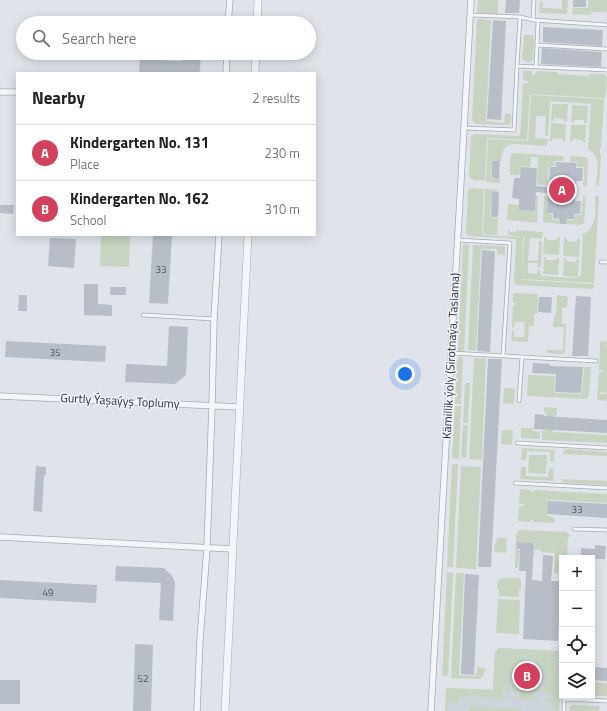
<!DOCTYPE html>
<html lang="en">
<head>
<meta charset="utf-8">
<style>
  :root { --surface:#fff; --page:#f6f6f6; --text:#222; --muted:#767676; --line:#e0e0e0; --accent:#d2425e }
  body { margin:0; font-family:"Titillium Web",sans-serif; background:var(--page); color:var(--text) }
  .controls { position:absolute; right:12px; bottom:12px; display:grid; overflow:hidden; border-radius:0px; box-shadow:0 2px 10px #0003 }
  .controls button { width:36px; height:36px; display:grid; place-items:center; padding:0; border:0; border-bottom:1px solid var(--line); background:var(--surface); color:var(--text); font:20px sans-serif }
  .you { position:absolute; left:405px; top:374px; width:14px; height:14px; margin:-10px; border:3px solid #fff; border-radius:50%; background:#1a73e8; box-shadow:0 0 0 6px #1a73e833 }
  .badge { display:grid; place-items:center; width:26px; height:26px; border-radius:50%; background:var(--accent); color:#fff; font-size:13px; font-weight:700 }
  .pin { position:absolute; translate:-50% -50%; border:2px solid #fff; box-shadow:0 1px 4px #0006 }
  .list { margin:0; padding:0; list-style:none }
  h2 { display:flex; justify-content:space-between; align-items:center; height:52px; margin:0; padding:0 16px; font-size:17px }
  h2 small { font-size:13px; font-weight:400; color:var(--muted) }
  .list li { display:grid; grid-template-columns:26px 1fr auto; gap:12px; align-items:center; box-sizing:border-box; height:56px; padding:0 16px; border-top:1px solid var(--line) }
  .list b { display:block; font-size:15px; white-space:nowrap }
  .list p { margin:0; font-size:13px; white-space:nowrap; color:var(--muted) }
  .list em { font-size:13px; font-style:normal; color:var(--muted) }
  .icon { flex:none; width:22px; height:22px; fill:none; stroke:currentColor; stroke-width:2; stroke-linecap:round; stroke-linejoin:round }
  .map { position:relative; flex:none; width:607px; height:711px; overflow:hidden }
  .search { position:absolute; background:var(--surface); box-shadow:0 2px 10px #0003; left:16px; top:16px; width:300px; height:44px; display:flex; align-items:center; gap:10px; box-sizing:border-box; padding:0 14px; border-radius:22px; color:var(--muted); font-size:15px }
  .panel { position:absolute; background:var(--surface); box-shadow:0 2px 10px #0003; left:16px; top:72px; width:300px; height:164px; border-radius:0px }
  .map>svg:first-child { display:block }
</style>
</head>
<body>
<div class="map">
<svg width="607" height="711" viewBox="0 0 607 711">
  <rect width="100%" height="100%" fill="#e0e4ea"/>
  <path fill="#ced4dc" d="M499,648L559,651L562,655V665L559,711H445L446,688L493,690L495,652Z"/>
  <path fill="#c7d4c1" d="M478,0H498V14L477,13Z
    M562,0H568L567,14L539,13L540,2H543V8L562,9Z
    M588,0H607V17L606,12H591V15L572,14L573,8H588Z
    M477,19L491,20L486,121L504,123L505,113L511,114V122L509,125L476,124L472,120Z
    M525,35H533L534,38L533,59L532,61L530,62H525L522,58L524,40L523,38Z
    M525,70L532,71V75H535L536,71L557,72V74L589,76V74H604L607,78L605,98L530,94L527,140L487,138L485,180C479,180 471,182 469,175L471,137L474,134L520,136L523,83H528V81L523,80V72Z
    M531,95L604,99L601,148H600V155H601L599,186L596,185C597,173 602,156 588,149L591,104L550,101L548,136H545L546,116H536L535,138L548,139L547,146L513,144C503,146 502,152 501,161H492L491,179H500V183L486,182L488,139L528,141Z
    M552,104H568L567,122H564V119L554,118V121H551Z
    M572,105L588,106L587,123H584V120H574V122H571Z
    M551,123L566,124L565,142L563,141V139L553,138L552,141H550Z
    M571,125H586L585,143H583V140L573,139L572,142H570Z
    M513,153L564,156L563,161H555V166H549L548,185H537L538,157H531L530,167L521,166V174H519V175H510V157L511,155Z
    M570,156L585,157L588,159L587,186H583L584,167H577L578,162H570Z
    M471,188L484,189L482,235L523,237L521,280L594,284V288L592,289L516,285L514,281L516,239L470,236L467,235L466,233L468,192V190Z
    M485,189L499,190V191H492L490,217L498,218L497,235L483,234Z
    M536,196H538L537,223L508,220L507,218L508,204L519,205V210L535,211Z
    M544,196H548L547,213L552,214V219L560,220V224L543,222Z
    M583,196L586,197L584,223L580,225L566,224L567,220H574L575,215H581Z
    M595,196H599L594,283L521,279L524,237L508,235V230H510V232H516L517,230L543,232L542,239L530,238L528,260L538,261L539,241H542L541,268L537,267L538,263H528V273L537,274V270H540L541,275L543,276L577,278L581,275L583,234C598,228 595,209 595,196Z
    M101,235H130L129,267L100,266Z
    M544,237H547V240H557V237L560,238L559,255L543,254Z
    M564,238H567V241L577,242V239H580L579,257L563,256Z
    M463,244L469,245L464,352L458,351Z
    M473,245L505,246V255L497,254V249H481L476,351L468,350Z
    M544,257H546V260H556L557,258H559L558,275L544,274H543Z
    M564,258H566V261L576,262L577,259H579L578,276L577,277L563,276Z
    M513,293L538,294L537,314H534V326H529L528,342L513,341L511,339L512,331H514V337H524L525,322H515L514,328H512L513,305L515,306L516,303H513Z
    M557,295L566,296L568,298L567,307L562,308V324H566L565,351L563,354L547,353V350H563L564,327H553L554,315L556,314Z
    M600,341L607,342V345H603L607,346V393L601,392L600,394H607V401L597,400L599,372H602V370H599Z
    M459,357H463L461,404H455L457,361Z
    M474,358H486L482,460L469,459Z
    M584,367H591L589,395L587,399L527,396L528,375L555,376L554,393L582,394Z
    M465,383H470L468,423H463Z
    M504,388L515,389L514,404L503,403Z
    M455,406H461L459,459L453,458L452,457Z
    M544,407L557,408V415L553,416V432L607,435V443L542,440V431H545L546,413L544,412Z
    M463,425H468L466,458L461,457Z
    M521,428H533V431L540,432V439L521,438Z
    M502,430H513L512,445L501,444Z
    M522,448L555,450L554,462L550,461V452L527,451L526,460H521Z
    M567,449L607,452V456L563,454L564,450Z
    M529,455H547L546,474L528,473Z
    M452,464H458L453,567H447Z
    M461,466L481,467L476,569L456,568Z
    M521,467H526V476L548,477L549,468L554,469L553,481L520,479Z
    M562,479L607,481V485L565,483L563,482Z
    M520,489L531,490V492H534L535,490L607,494V503L548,500L547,516L552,517V518H555V523L533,522V520H530V522L518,521L519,506H524V504L519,503Z
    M520,530L566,532L570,535V537H568L567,558H562V574L554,573L555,553L541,552V550H534L535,543L517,542V550H522V551L534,552V555L519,554L518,568H515L516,535L518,531Z
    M497,538H507L506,553L494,552L495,543H496Z
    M447,572L453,573L448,676H442Z
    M456,573H464L459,675L475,676V673H477V667L485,668C484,673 485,677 479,679L451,678Z
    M503,578H518L521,580V589L519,590V597L499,596V589H508H497L498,580Z
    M498,599L520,600L519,634L496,633Z
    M499,648L559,651L562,655V662L559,711H556C554,705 549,701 543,701V699H552V693H543L545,671H534L535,659L523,658L522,670L511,669L509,691H502V696L509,697V699L460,696L459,703L448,702V711H445L446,688L493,690L495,652Z
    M513,672L542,674L540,693L533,692L532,698H540V700L512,699V697H520V692L512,691Z
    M592,682L607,683V696H592Z
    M572,705L600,706L599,711H569V707Z
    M471,706L523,709V711H468L469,707Z"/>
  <path fill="#b7bec7" d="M506,0H520L519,13H505Z
    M573,0H586V7H573Z
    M493,20L506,21L501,120L487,119Z
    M543,27L603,30L602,46L543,42Z
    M542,48L602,52L601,67L541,64Z
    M74,53H122V60L73,58Z
    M182,53H201L200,71L198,73H139L140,59L181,61Z
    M492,161H500L499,179L492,178Z
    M556,162L577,163L576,168H583L582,181H576L575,201H581L580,214H574V219H567L566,224H560V219L553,218V213H547L548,193L536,192L535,211L519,210V199L512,198L514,178H520L521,167L537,168L536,186L549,187L550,167H556Z
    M492,191L499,192L498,217H491Z
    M0,205H14L13,214L0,213Z
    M153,235H172L168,304L149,303Z
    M50,238L76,239L74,268L48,266Z
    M482,250L495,251L490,352L477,351Z
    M84,284H98V304L112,305V316L84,315Z
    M110,287H126V295H110Z
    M19,295H27V311H18Z
    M576,296L591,297L588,356H572Z
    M539,297H552L551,313L538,312Z
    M169,326L188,327L186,375L175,384L125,382L126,364L167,366Z
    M6,341L106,346L105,362L5,357Z
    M488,359H502L491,567H478Z
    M533,363L550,364V366L583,367L581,393L555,392L556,374L532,373Z
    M535,414L544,415V416L607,420V433L534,429Z
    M36,466L46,467V475H44L42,512L33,511Z
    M548,501L607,504V518L547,514Z
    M517,542L534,543L532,580L542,581L543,555L553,556L551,581H561L558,641L523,639L526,571H519L520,549H517Z
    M595,545L606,546L605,559H594V558H581V548L595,549Z
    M116,566L164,568L172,576L175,582L173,621L159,620L161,583L115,581Z
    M465,574L479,575L474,675L461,674Z
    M0,580L97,585L96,603L0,598Z
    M135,644L153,645L151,711H133Z
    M592,667L607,668V681L592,680Z
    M0,680H20V704H0Z"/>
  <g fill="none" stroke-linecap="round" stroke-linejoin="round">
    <defs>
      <path id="service" d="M470,15L520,17L533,20L607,25
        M533,20L534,0
        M537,45L607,49
        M517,66L520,17
        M536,67L538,21
        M464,128L514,130L517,66L607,70
        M458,240L510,243L503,356
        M601,262H607
        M143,315L214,319
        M451,353L596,361
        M519,401L522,357
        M517,443L607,448
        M515,483L607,488
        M574,529L607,530
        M564,711V699L607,701"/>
      <path id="minor" d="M228,23L230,0
        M226,73L227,53
        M0,92H17
        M0,396L240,407
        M0,537L233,549
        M197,711L200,640L207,548L212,406L214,319L219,235
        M431,711L445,461L464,128L471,0"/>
      <path id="tertiary" d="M257,23L258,0
        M255,73L256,53
        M225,711L248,235"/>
    </defs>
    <use href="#service" stroke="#a5abb4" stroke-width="4.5"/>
    <use href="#minor" stroke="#a5abb4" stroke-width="7"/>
    <use href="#tertiary" stroke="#a5abb4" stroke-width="8"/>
    <use href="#service" stroke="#f3f5f8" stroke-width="3"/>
    <use href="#minor" stroke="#f3f5f8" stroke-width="5.5"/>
    <use href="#tertiary" stroke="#f3f5f8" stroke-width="7"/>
  </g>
  <g text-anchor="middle" stroke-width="3" stroke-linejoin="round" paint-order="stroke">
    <g font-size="10" fill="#4c5663">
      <text x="161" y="273">33</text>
      <text x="55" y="356">35</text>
      <text x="577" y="513">33</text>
      <text x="48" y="596">49</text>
      <text x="143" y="682">52</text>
    </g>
    <g font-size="12" fill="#283342" stroke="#f0f3f7">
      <text transform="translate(451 356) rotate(-87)" y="4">Kämillik ýoly (Sirotnaýa, Taslama)</text>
      <text transform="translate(120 401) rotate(3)" y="4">Gurtly Ýaşaýyş Toplumy</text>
    </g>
  </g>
</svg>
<div class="controls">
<button>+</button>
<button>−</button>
<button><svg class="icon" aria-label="locate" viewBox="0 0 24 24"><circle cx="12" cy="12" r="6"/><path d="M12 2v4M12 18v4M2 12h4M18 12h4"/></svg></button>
<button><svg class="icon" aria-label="layers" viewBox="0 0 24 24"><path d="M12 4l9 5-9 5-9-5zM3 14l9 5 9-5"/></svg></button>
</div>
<div class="you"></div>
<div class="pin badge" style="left:562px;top:190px">A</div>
<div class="pin badge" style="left:527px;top:676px">B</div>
<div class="search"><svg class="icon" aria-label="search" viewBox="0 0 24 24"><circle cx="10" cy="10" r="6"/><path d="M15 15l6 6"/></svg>Search here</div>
<section class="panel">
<h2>Nearby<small>2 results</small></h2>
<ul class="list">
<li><span class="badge">A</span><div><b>Kindergarten No. 131</b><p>Place</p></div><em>230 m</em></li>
<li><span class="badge">B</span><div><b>Kindergarten No. 162</b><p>School</p></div><em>310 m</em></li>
</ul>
</section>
</div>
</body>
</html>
